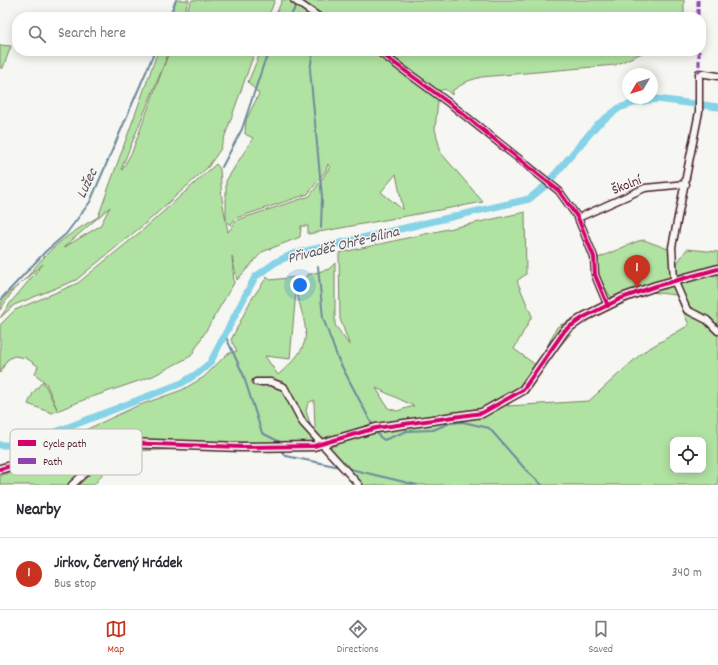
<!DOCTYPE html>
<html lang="en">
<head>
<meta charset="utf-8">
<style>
  :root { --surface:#fff; --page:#f2f2f3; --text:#2b2b33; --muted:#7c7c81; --line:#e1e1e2; --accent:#c8321e }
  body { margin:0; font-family:Dekko,sans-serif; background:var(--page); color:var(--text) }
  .controls { position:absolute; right:12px; bottom:12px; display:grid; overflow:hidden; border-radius:8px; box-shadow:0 2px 10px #0003 }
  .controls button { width:36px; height:36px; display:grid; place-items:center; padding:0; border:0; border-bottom:1px solid var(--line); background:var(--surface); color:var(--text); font:20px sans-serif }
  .compass { position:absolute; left:622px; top:68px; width:36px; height:36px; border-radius:50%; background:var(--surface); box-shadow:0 2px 10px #0003; rotate:232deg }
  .you { position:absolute; left:300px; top:285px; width:14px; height:14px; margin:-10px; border:3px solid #fff; border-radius:50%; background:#1a73e8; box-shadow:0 0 0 6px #1a73e833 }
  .badge { display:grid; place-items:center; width:26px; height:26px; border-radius:50%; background:var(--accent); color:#fff; font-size:13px; font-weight:700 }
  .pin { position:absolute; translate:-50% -33px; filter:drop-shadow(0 1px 2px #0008) }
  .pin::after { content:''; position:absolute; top:21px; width:14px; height:12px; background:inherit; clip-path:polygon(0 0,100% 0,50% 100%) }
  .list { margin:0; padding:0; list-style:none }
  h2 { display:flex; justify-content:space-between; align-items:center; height:52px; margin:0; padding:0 16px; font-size:17px }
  h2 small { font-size:13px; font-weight:400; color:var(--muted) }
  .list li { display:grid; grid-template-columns:26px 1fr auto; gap:12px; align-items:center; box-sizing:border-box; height:72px; padding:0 16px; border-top:1px solid var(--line) }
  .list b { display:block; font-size:15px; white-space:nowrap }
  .list p { margin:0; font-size:13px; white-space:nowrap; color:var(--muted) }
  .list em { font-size:13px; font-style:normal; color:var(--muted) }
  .icon { flex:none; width:22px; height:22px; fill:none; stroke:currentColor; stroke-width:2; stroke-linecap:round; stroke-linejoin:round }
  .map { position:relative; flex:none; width:718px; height:485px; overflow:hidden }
  .search { position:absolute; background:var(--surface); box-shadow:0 2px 10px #0003; left:12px; right:12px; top:12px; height:44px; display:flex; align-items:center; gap:10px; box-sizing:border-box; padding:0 14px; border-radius:16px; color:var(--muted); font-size:15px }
  .sheet { height:124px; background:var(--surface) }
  nav { display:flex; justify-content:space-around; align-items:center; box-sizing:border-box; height:56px; border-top:1px solid var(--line); background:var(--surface); font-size:11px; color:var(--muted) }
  nav a { display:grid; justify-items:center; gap:2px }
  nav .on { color:var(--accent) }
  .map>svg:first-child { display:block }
</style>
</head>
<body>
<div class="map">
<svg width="718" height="485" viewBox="0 0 718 485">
  <rect width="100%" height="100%" fill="#f6f6f2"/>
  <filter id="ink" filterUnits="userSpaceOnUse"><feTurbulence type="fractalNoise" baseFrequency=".025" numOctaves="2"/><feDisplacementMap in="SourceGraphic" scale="8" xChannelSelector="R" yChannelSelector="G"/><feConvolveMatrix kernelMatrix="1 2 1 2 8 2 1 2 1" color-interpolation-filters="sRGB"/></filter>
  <g filter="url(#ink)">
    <path fill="#b0e2a2" stroke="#7d8066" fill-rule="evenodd" d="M176,0H189L182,17H169Z
      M192,0H275L268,17H183Z
      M282,0H684V17H275Z
      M0,45L11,46L3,68H0Z
      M158,51H255L220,150L208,167L147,222L76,280L14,305L0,318L11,302L43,264L14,289L0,310C0,296 13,291 22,282C30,275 36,265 44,257C59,240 79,228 98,217ZM169,52L132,152L122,170V167ZM110,207L100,226L63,248Z
      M261,51H657L642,53L615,65L481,77L468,81L453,90L452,95L445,89L439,91L435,129L441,153L483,202L308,234V226H301L300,237L262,252L237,280L232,256L234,283L191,356L153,376L86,399L52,413L28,404L33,393L43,381L57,409L46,383L35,374L38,366L26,358L14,356L7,360L0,373V325L15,310L78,283L144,229L216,164L220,169L222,200L228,232L237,220L310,196L328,170L330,167L328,164L326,170L308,194L236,218L230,225L226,221V181L253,138L245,134L246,120L259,94L248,82ZM396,174L403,209H402L381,192Z
      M525,212L526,274L517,281L532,316L514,349L537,366L557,327L603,302L636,289L612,297L610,296L598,275V258L638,241L644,240L668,249L670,253V273L687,249L718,252V485H358L318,446L120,451L94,485H0V476L114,436L51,446L137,406L182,390L204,377L227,354L237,351L231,340L251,300L267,277L270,280L297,277V288L307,275L329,269L335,263V325L350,346L340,319L339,253ZM296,291C308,335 315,343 278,375L265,356L290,359ZM650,292L676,295L689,325L643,352L589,401L507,406L581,322ZM376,388L414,406L397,411L388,408ZM314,400L315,429V430H312L306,411L308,403ZM673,440H703V470H673Z"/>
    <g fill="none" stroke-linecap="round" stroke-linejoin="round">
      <path stroke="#6e8a9b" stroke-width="2" d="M301,0L308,6
        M169,17L176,0
        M290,17L297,4
        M313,51L310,70L322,197L321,228
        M222,167L242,129L264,63L271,51
        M318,266L323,318L338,359L373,426
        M0,300L46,251L66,234L90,202L155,51
        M225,335L243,374L262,433L280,442L281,445
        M375,430L379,436L384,440L407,431L433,430L450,423L463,422L489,428L526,470L542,485
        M281,449L282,452L286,456L340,467
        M346,468L417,485"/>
      <path stroke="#86d2e6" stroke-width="7" d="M0,445H14L30,442L182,383L198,373L210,363L255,277L276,262L293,254L529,199L545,186L597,125L619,108L637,102L657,99L718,107"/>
      <defs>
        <path id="street" d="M294,0L319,17
          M378,51L453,106L559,191L578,218L594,257L595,275L608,306
          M718,76L699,73V112L672,247L674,280L687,310L707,320L718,331
          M578,218L645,188L686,184
          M256,382H271L284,387L303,423L359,485
          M72,485L117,443"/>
        <path id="secondary" d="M0,469L96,442L241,447L314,446L376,428L482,413L523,390L565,330L584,317L622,298L656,286L718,269"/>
      </defs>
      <use href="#street" stroke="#4a1f2b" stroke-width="9"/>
      <use href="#secondary" stroke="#4a1f2b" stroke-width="11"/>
      <use href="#street" stroke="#f6f6f2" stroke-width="6"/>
      <use href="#secondary" stroke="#f6f6f2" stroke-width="8"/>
      <path stroke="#8e44ad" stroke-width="3" stroke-dasharray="6 3" stroke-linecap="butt" d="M698,0V17
        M699,51V73"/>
      <defs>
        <path id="cycleway" d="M378,51L453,106L559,191L578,218L594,257L595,275L608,306
          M0,469L96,442L241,447L314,446L376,428L482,413L523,390L565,330L584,317L622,298L656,286L718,269"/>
      </defs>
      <use href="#cycleway" stroke="#f6f6f2" stroke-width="6"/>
      <use href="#cycleway" stroke="#d6006c" stroke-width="4"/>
    </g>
  </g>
  <g text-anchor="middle" stroke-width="3" stroke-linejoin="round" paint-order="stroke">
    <g font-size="14" fill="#4a1f2b" stroke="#f6f6f2">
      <text transform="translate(626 184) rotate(-22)" y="5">Školní</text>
    </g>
    <g font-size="15" font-style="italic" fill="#5c5563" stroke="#f6f6f2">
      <text transform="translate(86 183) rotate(-65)" y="5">Lužec</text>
      <text transform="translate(343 244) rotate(-14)" y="5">Přivaděč Ohře-Bílina</text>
    </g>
  </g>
  <rect x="10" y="429" width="132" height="46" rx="6" fill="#f6f6f2" stroke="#c2b6b6" stroke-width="1"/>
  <rect x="18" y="440" width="18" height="6" fill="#d6006c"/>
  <rect x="18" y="458" width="18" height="6" fill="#8e44ad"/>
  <g font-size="11" fill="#4a1f2b">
    <text x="43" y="447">Cycle path</text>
    <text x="43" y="465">Path</text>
  </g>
</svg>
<div class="controls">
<button><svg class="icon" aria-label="locate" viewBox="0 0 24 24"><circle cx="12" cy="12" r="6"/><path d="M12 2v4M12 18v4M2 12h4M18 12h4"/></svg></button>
</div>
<svg class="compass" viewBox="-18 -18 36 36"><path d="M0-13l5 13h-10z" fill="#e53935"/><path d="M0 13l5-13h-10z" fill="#7c7c81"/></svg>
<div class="you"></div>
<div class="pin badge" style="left:637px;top:288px">1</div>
<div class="search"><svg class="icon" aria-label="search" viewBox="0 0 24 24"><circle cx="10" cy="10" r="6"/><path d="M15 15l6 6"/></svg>Search here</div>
</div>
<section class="sheet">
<h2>Nearby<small></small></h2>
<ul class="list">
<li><span class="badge">1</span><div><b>Jirkov, Červený Hrádek</b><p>Bus stop</p></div><em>340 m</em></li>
</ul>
</section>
<nav>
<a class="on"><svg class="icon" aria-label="map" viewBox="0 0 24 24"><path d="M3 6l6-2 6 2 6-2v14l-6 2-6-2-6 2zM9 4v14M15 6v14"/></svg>Map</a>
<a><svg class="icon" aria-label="directions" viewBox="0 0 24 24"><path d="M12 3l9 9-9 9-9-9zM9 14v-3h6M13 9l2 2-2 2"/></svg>Directions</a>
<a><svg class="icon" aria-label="saved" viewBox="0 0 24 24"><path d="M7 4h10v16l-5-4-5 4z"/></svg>Saved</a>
</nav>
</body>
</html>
